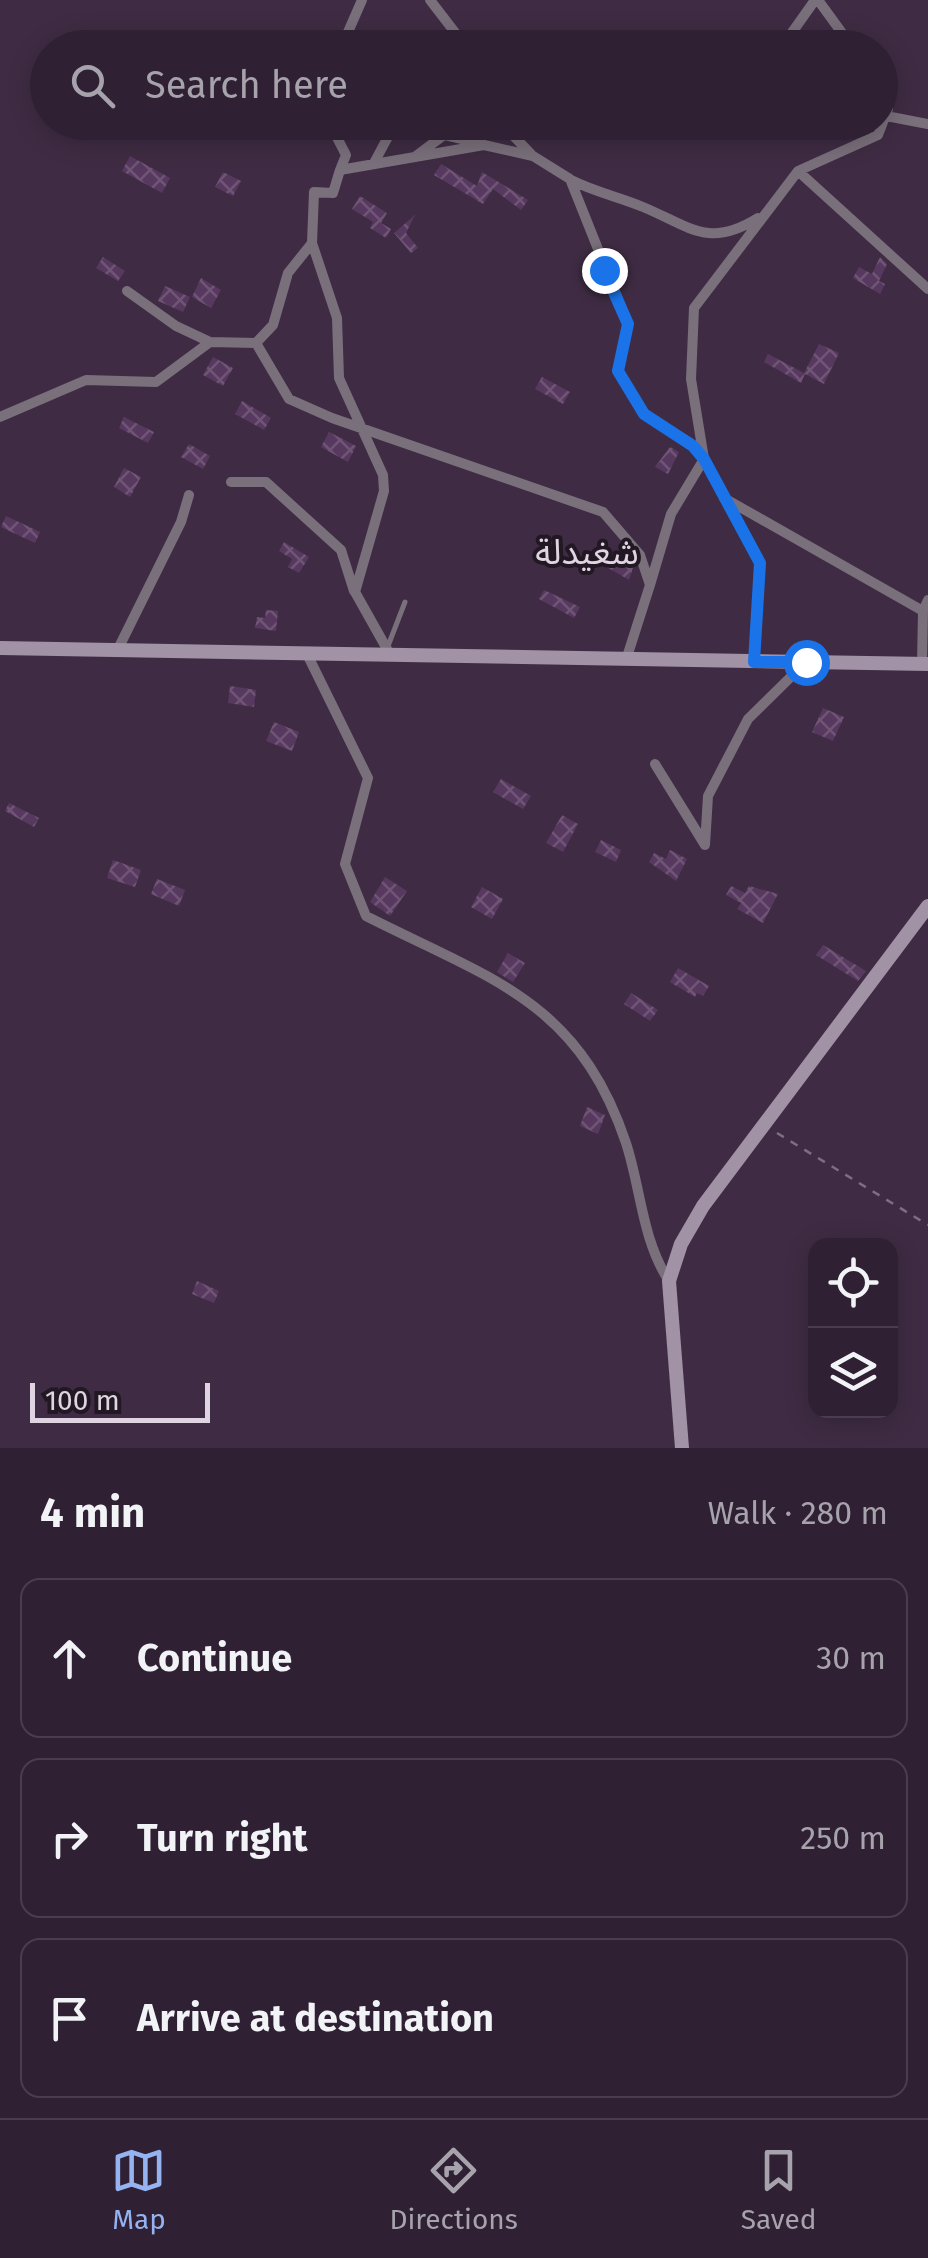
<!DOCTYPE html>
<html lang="en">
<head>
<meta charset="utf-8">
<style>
  :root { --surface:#2f2133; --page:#37293b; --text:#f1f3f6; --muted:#a7a3ac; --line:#4a3e4e; --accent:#95b2f1 }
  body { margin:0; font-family:"Fira Sans","Noto Sans Arabic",sans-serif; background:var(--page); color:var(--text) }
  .controls { position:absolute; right:30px; bottom:30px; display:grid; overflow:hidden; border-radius:20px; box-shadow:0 5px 25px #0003 }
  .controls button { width:90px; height:90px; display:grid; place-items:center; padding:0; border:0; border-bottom:2px solid var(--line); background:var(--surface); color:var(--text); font:50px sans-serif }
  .scale { position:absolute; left:30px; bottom:25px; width:180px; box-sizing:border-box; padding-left:10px; border:5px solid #e0d4e3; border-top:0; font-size:28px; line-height:35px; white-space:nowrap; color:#e0d4e3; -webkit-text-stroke:8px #211823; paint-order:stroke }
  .stop { position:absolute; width:30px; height:30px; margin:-22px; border:8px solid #1a73e8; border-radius:50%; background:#fff }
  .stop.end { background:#1a73e8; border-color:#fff; box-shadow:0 2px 10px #0008 }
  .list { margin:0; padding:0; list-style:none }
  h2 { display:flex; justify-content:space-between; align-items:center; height:130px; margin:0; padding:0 40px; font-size:42px }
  h2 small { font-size:32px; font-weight:400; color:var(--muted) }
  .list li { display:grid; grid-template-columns:65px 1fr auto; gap:30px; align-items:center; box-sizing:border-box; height:160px; margin:0 20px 20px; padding:0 20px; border:2px solid var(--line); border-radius:20px }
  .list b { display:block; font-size:38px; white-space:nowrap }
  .list em { font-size:32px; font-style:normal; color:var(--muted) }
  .icon { flex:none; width:55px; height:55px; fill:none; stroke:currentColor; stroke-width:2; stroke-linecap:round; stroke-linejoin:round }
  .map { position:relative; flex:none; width:928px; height:1448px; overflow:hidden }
  .search { position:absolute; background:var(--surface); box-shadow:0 5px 25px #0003; left:30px; right:30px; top:30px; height:110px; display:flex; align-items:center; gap:25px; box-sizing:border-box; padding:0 35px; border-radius:55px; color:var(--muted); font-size:38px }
  .sheet { height:670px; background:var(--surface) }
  nav { display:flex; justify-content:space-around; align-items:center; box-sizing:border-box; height:140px; border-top:2px solid var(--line); background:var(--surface); font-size:28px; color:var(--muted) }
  nav a { display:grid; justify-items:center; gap:5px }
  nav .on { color:var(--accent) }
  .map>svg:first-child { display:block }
</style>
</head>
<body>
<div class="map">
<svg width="928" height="1448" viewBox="0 0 928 1448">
  <defs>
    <pattern id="building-cross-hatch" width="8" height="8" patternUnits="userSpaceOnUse" patternTransform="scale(2.5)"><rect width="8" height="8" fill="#57385f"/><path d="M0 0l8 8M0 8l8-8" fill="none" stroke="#6f5476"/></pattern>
  </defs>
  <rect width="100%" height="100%" fill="#3f2c44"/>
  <path fill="url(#building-cross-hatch)" d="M130,156L170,178L162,193L122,171Z
    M441,164L477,186L482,172L528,200L521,210L493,189L483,204L434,175Z
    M223,172L241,181L233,196L215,187Z
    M360,196L387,213L381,223L391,229L386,238L370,228L373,222L352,209Z
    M415,215L406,233L418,248L411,253L394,233Z
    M103,257L125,271L118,281L96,268Z
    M880,257L887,264L879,281L885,284L880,294L853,278L859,267L872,274Z
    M201,278L221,290L211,308L192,297Z
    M165,286L190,297L183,312L158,301Z
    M819,344L839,353L824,384L805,374L801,383L764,362L768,354L804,373Z
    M213,357L233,368L223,386L203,375Z
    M542,377L570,392L563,404L535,389Z
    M242,401L271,418L264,430L235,414Z
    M124,417L154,432L148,443L119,428Z
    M329,432L356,446L348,462L321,447Z
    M189,444L210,456L203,469L181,457Z
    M670,447L679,452L668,474L655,467Z
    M124,468L141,477L130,497L114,487Z
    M6,516L40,532L35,543L1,527Z
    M284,542L309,557L299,573L288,567L292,559L279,551Z
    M612,553L634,565L629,580L605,566Z
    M544,590L580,607L574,618L539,599Z
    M266,610L278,611L276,631L255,628L257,617L265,618Z
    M230,686L256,690L254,707L228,703Z
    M823,708L844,717L833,741L812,732Z
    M274,722L299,732L292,751L266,741Z
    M501,779L531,796L523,809L493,792Z
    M9,803L39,818L34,827L5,811Z
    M562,815L578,824L563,852L546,843Z
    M601,840L621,850L616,862L595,852Z
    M670,850L687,859L676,881L649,862L654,853L666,859Z
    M113,860L141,870L135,887L107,878Z
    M385,877L407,891L390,916L370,902Z
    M157,879L185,890L179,906L151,894Z
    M731,886L745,893L749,886L778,894L763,923L737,909L741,903L726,895Z
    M482,887L503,899L492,919L471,907Z
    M823,945L866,971L858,981L816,955Z
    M508,953L525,963L513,982L497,972Z
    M678,968L709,986L703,996L697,993L695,997L670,982Z
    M631,993L658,1010L650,1021L624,1004Z
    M587,1107L605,1115L598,1134L580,1126Z
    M197,1281L219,1291L214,1303L192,1294Z"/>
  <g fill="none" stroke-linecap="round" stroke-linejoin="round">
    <path stroke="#7e6e82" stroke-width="2.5" stroke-dasharray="8 8" stroke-linecap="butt" d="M755,650L760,573
      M777,1133L928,1225"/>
    <path stroke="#7a707c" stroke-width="5" d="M388,646L405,602"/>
    <path stroke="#7a707c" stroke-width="10" d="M430,0L467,48
      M818,0L853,48
      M341,48L362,0
      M623,48H636
      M781,48L815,0
      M881,115L928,124
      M329,122L346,155L340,170
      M423,122L444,135L478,143
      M500,122L531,154
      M416,156L444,135L451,122
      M375,161L396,122
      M798,171L928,289
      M571,180C595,192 619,197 643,207C689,226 708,249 758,218
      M312,243L337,318L339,378L383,475L384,491L355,592L387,649L384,656
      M127,291L176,326L210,342
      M256,343L289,399L332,418L603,512L640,555L650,585L626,660
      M0,417L86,380L156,382L210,342L256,343L273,325L288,273L312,243L314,192L333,193L340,170L484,145L533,156L570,179L628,324L618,371L644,414L693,445L704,459L760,563
      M231,482H266L341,550L354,591
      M724,498L923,611
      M650,585L671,514L704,459L691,379L694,308L798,171L878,135L888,109L880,85
      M117,651L181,522L189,495
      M307,654L368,778L345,864L366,916C490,979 578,1000 626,1143C641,1189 642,1240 669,1281
      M922,664L923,611L928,600
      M655,764L705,845L708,796L748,719L806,662"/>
    <path stroke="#a192a5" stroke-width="14" d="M0,648L928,664
      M682,1448L669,1281L681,1244L703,1206L928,906"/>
  </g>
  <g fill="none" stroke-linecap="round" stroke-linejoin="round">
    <path stroke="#1a73e8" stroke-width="12" d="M604,270L628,324L618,371L644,414L693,446L704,459L760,563L754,662H806"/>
  </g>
  <g text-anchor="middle" stroke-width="8" stroke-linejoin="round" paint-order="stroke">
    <g font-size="35" fill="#e0d4e3" stroke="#211823">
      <text x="587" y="564">شغيدلة</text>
    </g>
  </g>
</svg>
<div class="controls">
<button><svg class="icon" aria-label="locate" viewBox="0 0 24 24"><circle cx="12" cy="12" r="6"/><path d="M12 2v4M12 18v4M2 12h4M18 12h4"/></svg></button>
<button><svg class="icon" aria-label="layers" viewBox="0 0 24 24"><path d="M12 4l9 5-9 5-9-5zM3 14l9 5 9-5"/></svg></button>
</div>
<div class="scale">100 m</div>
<div class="stop" style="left:806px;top:662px"></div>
<div class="stop end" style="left:604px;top:270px"></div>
<div class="search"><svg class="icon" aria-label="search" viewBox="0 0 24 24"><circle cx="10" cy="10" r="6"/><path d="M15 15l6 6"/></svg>Search here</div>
</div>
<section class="sheet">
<h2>4 min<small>Walk · 280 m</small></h2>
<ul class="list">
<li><svg class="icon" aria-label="ahead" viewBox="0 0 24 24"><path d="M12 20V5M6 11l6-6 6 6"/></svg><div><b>Continue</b></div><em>30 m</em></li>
<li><svg class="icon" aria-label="right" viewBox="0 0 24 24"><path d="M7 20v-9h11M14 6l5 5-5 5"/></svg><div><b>Turn right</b></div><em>250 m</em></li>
<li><svg class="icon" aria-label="arrive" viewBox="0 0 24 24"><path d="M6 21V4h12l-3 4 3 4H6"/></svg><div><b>Arrive at destination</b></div></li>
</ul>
</section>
<nav>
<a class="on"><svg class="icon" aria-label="map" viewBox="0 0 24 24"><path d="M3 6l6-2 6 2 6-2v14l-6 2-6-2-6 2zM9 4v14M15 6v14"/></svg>Map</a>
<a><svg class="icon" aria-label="directions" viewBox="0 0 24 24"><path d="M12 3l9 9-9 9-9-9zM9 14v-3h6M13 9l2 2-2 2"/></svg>Directions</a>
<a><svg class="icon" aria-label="saved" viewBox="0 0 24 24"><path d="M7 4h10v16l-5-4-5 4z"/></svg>Saved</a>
</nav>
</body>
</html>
